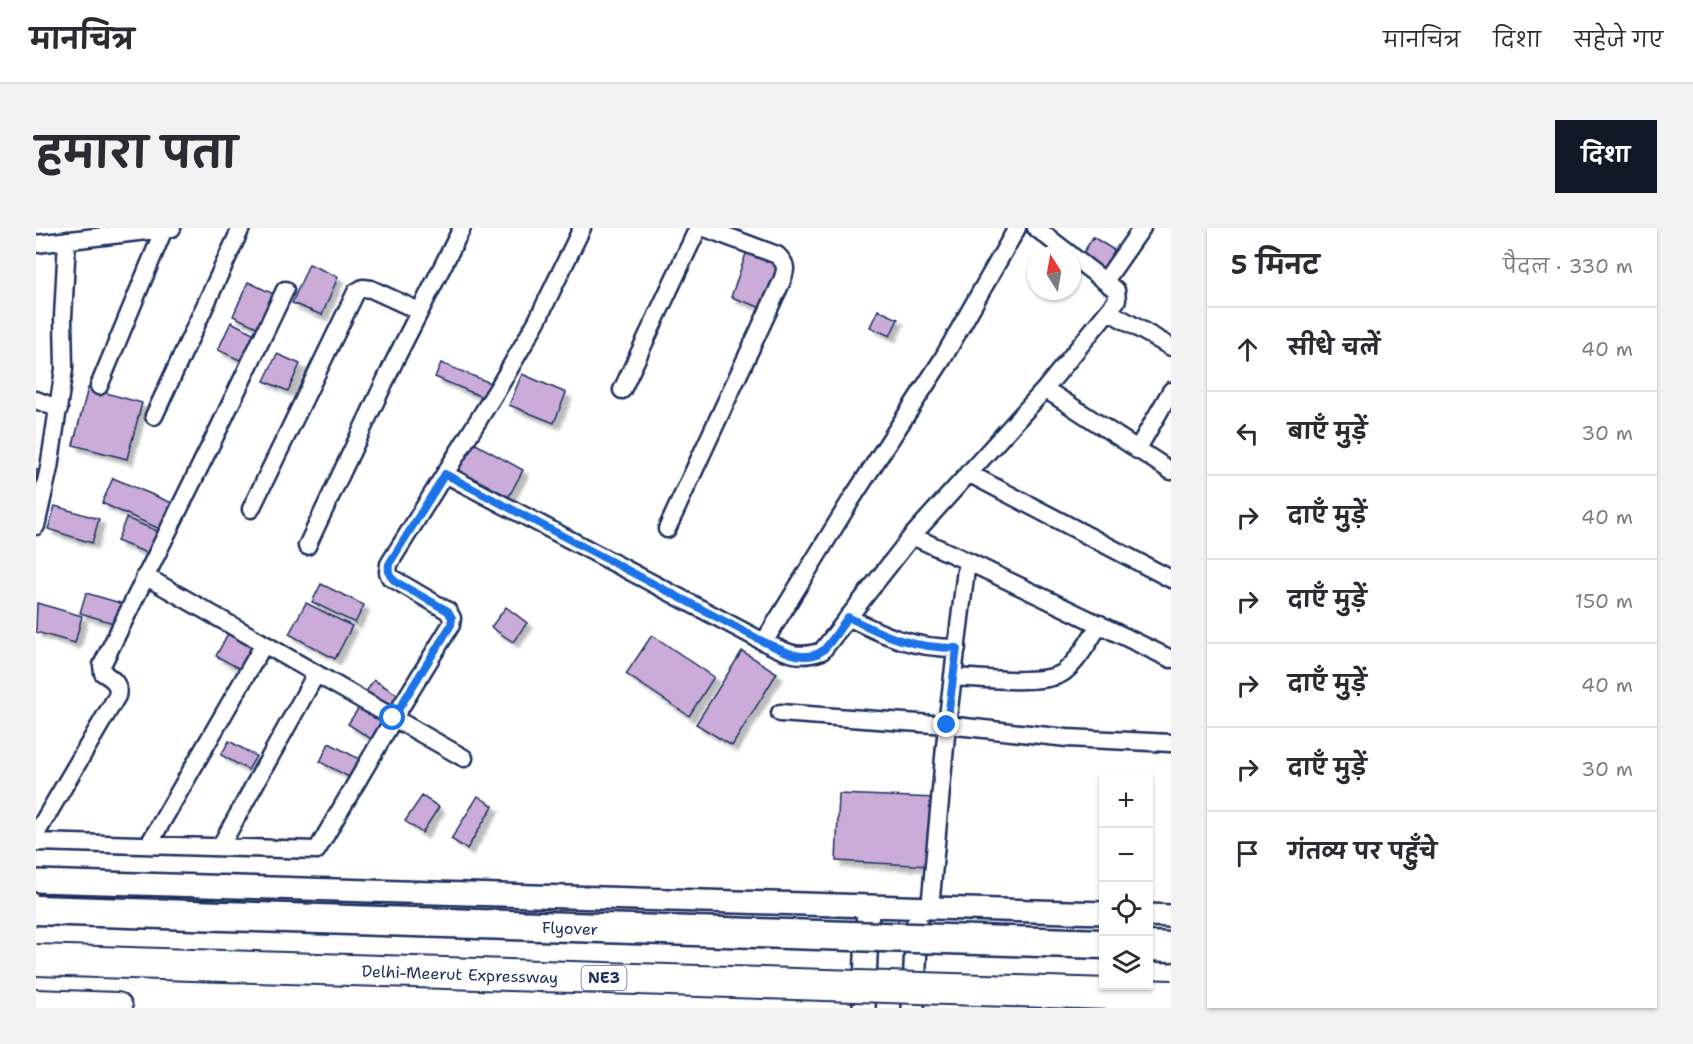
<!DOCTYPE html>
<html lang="hi">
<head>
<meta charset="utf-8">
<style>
  :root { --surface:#fff; --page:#f2f2f3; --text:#2b2b33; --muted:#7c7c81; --line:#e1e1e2; --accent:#111827 }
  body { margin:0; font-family:"Shantell Sans","Playpen Sans Deva",sans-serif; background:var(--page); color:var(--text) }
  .controls { position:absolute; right:18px; bottom:18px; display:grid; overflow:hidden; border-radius:0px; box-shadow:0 2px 4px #0004 }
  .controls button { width:54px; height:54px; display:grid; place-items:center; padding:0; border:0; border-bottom:2px solid var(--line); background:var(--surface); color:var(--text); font:30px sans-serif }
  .compass { position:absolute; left:991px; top:18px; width:54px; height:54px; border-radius:50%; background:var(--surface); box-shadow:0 2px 4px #0004; rotate:349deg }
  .stop { position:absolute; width:18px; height:18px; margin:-14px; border:4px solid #1a73e8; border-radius:50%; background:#fff }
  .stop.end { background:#1a73e8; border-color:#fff; box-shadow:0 2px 6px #0008 }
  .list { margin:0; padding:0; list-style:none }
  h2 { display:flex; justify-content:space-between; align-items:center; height:78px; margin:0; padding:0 24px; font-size:26px }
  h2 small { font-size:20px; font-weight:400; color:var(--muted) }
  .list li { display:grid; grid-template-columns:39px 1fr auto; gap:18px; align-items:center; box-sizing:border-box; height:84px; padding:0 24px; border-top:2px solid var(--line) }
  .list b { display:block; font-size:22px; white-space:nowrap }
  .list em { font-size:20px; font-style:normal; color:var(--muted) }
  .icon { flex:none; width:33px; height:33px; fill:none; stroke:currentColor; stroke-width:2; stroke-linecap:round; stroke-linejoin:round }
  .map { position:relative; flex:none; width:1135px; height:780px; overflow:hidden; border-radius:0px }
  header { display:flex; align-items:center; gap:36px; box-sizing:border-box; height:84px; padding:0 30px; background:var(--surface); border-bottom:2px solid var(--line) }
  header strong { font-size:28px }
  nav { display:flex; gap:33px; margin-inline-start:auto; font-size:21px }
  .intro { display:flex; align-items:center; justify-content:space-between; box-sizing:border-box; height:144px; padding:0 36px }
  h1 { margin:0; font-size:42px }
  .button { padding:15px 27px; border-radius:0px; background:var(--accent); color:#fff; font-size:21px; font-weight:700 }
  main { display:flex; gap:36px; padding:0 36px }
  aside { flex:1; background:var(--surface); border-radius:0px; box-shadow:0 2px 4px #0004 }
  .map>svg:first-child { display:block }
</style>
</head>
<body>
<header>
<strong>मानचित्र</strong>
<nav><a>मानचित्र</a><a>दिशा</a><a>सहेजे गए</a></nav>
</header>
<div class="intro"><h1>हमारा पता</h1><a class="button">दिशा</a></div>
<main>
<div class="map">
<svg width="1135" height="780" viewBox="0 0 1135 780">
  <defs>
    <filter id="shadow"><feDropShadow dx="5.5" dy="5.5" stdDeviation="1.5" flood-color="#0004"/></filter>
  </defs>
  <rect width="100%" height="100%" fill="#fff"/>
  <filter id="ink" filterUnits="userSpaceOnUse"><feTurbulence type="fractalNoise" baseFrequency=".0167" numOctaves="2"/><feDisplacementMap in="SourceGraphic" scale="12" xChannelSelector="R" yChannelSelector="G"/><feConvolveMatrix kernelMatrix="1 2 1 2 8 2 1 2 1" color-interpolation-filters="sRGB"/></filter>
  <g filter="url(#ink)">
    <path fill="#cbacd8" stroke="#1b2f5e" stroke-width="1.5" filter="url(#shadow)" d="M1057,9L1081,24L1068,45L1044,30Z
      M711,23L744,34L729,81L695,69Z
      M273,36L302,49L286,87L256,75Z
      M212,54L240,67L225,101L197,88Z
      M842,82L862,91L854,108L834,99Z
      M195,94L221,107L208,134L182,122Z
      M241,126L264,136L252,163L228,153Z
      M405,135L457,156L451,171L399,149Z
      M486,146L530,165L518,195L473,177Z
      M52,160L106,175L91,231L37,217Z
      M436,214L487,242L471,272L420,244Z
      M0,241L10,245L0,272Z
      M77,250L136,275L124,301L66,275Z
      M19,278L63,291L56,315L12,301Z
      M90,290L126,305L116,327L81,313Z
      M285,356L328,377L319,395L276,374Z
      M50,365L91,377L84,397L44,385Z
      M1,375L46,388L39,415L0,404Z
      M270,375L316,398L299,431L253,406Z
      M470,379L491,395L477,414L455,399Z
      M194,402L222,418L208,443L180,428Z
      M616,407L678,449L653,488L590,446Z
      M706,423L741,445L696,518L660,496Z
      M338,452L367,470L356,487L327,468Z
      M324,478L348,494L335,511L312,496Z
      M193,513L220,528L212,542L185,527Z
      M293,515L325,532L315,550L284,534Z
      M803,566L899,570L896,638L800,633Z
      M386,568L403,579L386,605L369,593Z
      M442,568L457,578L431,621L415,611Z"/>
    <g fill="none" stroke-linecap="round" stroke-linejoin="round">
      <defs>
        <path id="minor" d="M1000,0L1035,27
          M0,16L136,0
          M1069,53L1106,0
          M1072,83L1135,119
          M63,158L128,1
          M1009,161L1135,243
          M586,162L662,0
          M0,172L23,181
          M118,188L205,0
          M1101,222L1135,163
          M932,245L1135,351
          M409,246L728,414C750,424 761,432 786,423L876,308L1009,161L1081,72L1080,62L1036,28
          M215,281L320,64L327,60L335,61L383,83
          M0,298L13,240L28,141L27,90L31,12
          M631,301L745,55C750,42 752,37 741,27L669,0
          M876,308L931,333L911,497L894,680
          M271,318L359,132L426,0
          M931,333L1135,431
          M109,348L428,530
          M812,389C851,409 877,420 921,420
          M728,414L815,272L906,132L981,0
          M918,449C943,450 1009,458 1028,444C1044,431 1053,412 1064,396
          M744,485L911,497L1031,510L1135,515
          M0,606L81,468C84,456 77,451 67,445L66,437L184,198L249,62
          M0,614L281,622L358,490L415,397L416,390L412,383L354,349L352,344L353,336L464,157L501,93L546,0
          M113,616L228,416
          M184,619L280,446"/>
        <path id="tertiary" d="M0,653L1068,685
          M1112,687L1135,688
          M828,780L832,678
          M877,780L881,697"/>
        <path id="trunk" d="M1112,718L1135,719"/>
        <path id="motorway" d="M0,777L81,780"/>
      </defs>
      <use href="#minor" stroke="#1b2f5e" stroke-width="21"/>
      <use href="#tertiary" stroke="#1b2f5e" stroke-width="26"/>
      <use href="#trunk" stroke="#1b2f5e" stroke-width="33"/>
      <use href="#motorway" stroke="#1b2f5e" stroke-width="34"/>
      <use href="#minor" stroke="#fff" stroke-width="16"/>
      <use href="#tertiary" stroke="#fff" stroke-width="21"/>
      <use href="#trunk" stroke="#fff" stroke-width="28"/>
      <use href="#motorway" stroke="#fff" stroke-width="30"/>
      <defs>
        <path id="trunk-bridge" d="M0,682L1068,716"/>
        <path id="motorway-bridge" d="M0,732L1135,768"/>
      </defs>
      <use href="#trunk-bridge" stroke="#1b2f5e" stroke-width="33" stroke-linecap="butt"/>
      <use href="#motorway-bridge" stroke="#1b2f5e" stroke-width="34" stroke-linecap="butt"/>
      <use href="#trunk-bridge" stroke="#fff" stroke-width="28"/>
      <use href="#motorway-bridge" stroke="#fff" stroke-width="30"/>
    </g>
  </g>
  <g fill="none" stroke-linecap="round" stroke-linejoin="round" filter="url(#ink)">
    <path stroke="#1a73e8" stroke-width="8" d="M357,490L415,397L416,390L412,383L360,354C353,348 352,345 353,336L409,246L728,414C744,421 768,436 786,423C795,416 805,398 812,389C851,409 877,420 921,420L911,497"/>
  </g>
  <g text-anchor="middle" stroke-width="6" stroke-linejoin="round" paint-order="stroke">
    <rect fill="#fff" stroke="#5f6d8e" stroke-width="1.5" x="545.5" y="738" width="45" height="24" rx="4.5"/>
    <g font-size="15" font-weight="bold" fill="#1b2f5e">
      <text x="568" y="755">NE3</text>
    </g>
    <g font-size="16" fill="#1b2f5e" stroke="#fff">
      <text transform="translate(534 700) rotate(2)" y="6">Flyover</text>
      <text transform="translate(424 746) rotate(2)" y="6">Delhi-Meerut Expressway</text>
    </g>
  </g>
</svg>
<div class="controls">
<button>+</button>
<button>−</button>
<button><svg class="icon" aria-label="locate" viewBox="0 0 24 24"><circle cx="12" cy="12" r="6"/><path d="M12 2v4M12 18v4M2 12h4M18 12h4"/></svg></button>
<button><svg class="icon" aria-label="layers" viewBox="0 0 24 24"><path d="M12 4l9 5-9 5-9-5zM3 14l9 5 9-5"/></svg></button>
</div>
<svg class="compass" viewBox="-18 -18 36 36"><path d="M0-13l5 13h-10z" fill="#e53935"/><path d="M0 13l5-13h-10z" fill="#7c7c81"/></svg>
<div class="stop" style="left:357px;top:490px"></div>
<div class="stop end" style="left:911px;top:497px"></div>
</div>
<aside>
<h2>5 मिनट<small>पैदल · 330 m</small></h2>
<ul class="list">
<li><svg class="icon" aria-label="ahead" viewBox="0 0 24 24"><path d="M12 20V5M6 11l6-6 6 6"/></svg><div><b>सीधे चलें</b></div><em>40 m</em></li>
<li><svg class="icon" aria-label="left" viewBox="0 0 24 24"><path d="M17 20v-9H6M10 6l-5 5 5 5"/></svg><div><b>बाएँ मुड़ें</b></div><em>30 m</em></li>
<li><svg class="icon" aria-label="right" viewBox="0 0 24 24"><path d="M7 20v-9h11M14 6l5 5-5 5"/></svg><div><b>दाएँ मुड़ें</b></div><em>40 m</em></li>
<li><svg class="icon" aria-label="right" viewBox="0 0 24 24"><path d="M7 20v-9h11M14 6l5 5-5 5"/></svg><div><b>दाएँ मुड़ें</b></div><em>150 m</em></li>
<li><svg class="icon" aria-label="right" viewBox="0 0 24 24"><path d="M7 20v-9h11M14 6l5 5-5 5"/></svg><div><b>दाएँ मुड़ें</b></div><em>40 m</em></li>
<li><svg class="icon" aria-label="right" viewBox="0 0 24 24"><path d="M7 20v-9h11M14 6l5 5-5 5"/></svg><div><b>दाएँ मुड़ें</b></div><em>30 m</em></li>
<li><svg class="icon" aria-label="arrive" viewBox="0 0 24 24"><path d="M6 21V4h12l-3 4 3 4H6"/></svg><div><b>गंतव्य पर पहुँचे</b></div></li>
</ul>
</aside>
</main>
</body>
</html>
